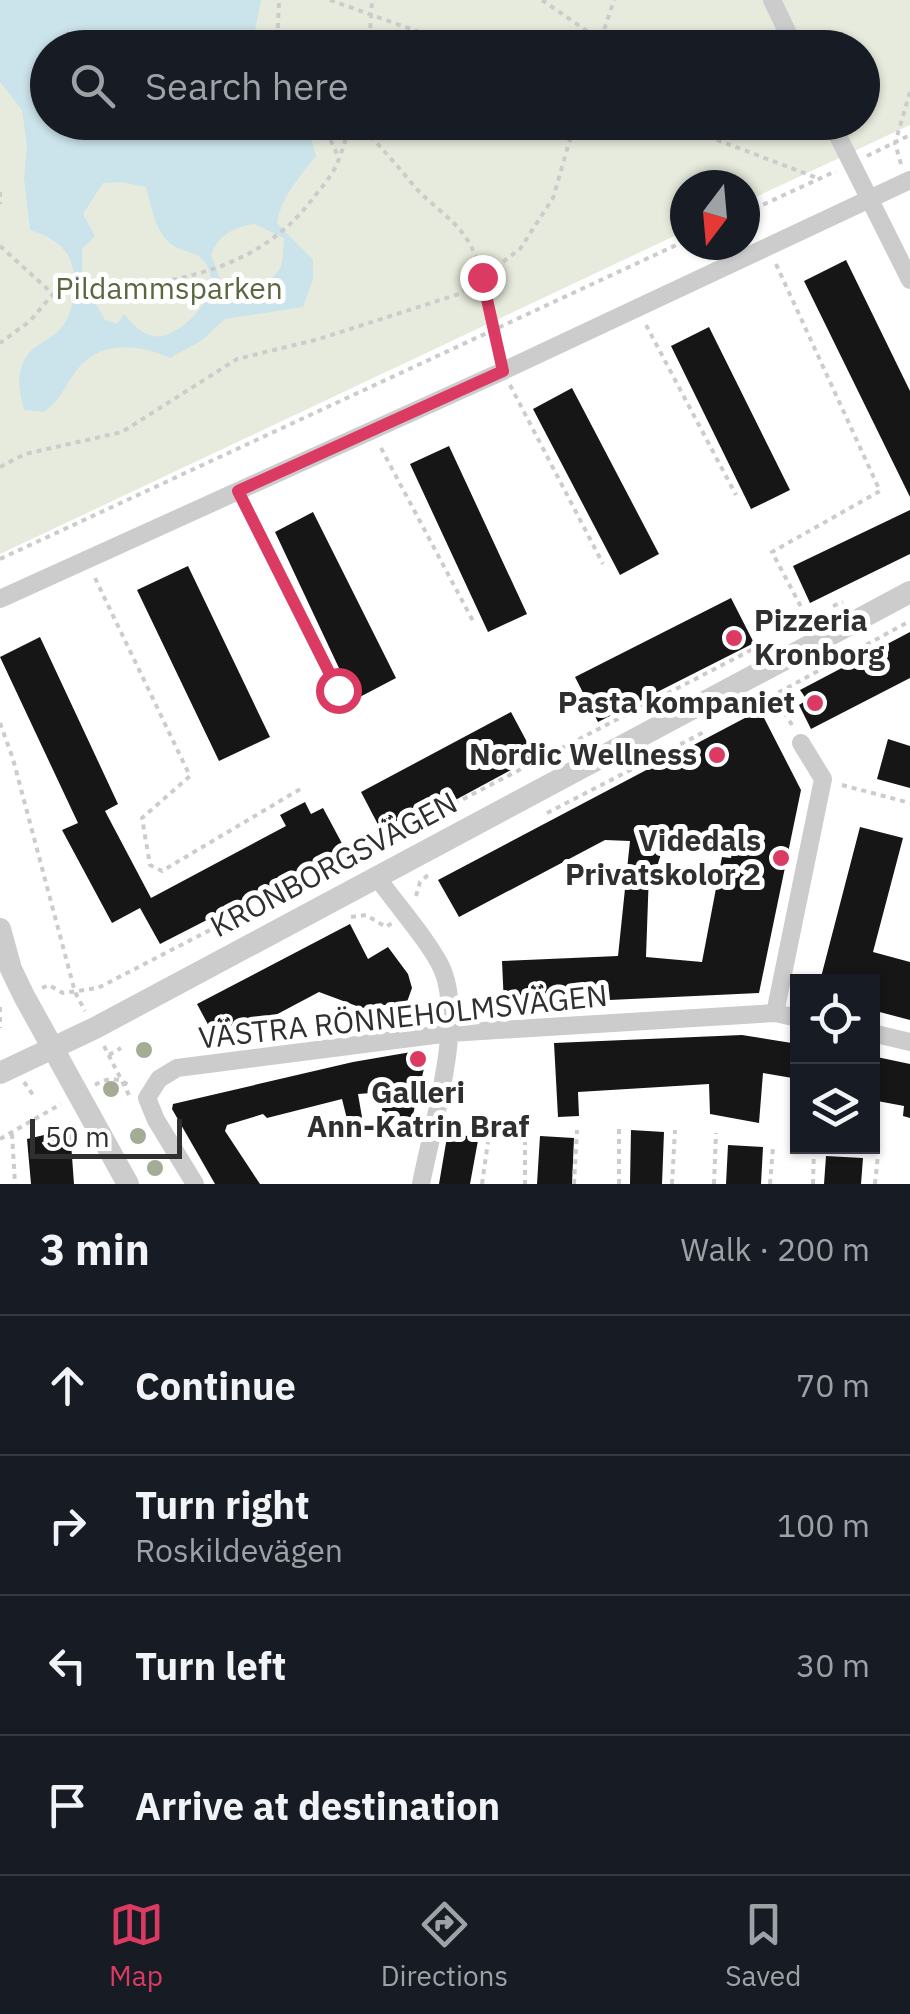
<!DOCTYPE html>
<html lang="en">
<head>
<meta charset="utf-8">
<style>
  :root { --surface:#171b24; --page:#20242c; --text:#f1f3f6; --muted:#9ea1a6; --line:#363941; --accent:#db3b63 }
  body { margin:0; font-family:"IBM Plex Sans",sans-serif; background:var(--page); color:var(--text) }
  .controls { position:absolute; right:30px; bottom:30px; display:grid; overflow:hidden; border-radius:0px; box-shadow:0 2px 8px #0004 }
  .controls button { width:90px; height:90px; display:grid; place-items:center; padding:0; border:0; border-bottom:2px solid var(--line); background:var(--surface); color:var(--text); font:50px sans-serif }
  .compass { position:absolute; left:670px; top:170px; width:90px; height:90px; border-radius:50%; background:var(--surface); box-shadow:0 2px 8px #0004; rotate:196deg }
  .scale { position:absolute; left:30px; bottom:25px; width:152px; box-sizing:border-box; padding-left:10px; border:5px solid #2f2f2f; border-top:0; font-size:28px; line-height:35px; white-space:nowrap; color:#2f2f2f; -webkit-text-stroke:8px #fff; paint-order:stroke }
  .stop { position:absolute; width:30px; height:30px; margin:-22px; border:8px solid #db3b63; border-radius:50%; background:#fff }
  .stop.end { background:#db3b63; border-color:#fff; box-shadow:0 2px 10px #0008 }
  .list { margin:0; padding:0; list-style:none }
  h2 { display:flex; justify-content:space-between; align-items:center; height:130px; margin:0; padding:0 40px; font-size:42px }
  h2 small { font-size:32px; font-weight:400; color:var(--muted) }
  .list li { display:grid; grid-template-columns:65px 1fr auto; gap:30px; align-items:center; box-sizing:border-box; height:140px; padding:0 40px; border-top:2px solid var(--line) }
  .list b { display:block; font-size:38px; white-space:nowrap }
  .list p { margin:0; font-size:32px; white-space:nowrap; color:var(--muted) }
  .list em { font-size:32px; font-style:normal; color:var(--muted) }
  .icon { flex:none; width:55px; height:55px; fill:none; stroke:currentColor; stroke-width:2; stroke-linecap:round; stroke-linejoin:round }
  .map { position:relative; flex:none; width:910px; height:1184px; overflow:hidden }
  .search { position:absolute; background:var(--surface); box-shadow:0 2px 8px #0004; left:30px; right:30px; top:30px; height:110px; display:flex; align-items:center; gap:25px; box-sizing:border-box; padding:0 35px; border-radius:55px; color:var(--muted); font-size:38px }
  .sheet { height:690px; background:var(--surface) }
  nav { display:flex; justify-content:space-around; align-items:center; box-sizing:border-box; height:140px; border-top:2px solid var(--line); background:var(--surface); font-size:28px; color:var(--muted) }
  nav a { display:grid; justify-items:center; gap:5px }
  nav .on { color:var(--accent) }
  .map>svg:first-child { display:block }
</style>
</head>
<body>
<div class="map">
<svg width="910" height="1184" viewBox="0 0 910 1184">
  <rect width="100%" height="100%" fill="#fff"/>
  <path fill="#e7ebdd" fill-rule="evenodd" d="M0,0H910V125L745,202V185H685V231L0,554ZM48,48H862V122H48Z"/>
  <path fill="#cbe3ea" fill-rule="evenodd" d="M0,0H261L252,47L48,48V122L294,123L310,134L316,156C300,176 281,197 277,223L313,260V280L303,307L225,319L201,341L170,358C137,343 97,340 74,374C62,391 61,399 44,412L24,410C20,392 16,380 23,363C31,343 51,342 63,326C75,310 78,276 69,257C61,242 45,235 30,230L24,178L27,146L22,110L0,82ZM121,182L146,187C151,205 155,232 171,244C179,251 192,251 200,257C230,283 191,329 163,336C146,339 134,326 124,314L117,324L105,320L82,279V249L95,236L83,214L103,183ZM254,224L284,238C282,270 284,268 258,291L222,284L211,255C219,234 233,228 254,224Z"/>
  <path fill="#161616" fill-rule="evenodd" d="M846,260L910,391V497L804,281Z
    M709,327L790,490L751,509L671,346Z
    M572,388L659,554L620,575L533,409Z
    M449,446L527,614L488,632L410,464Z
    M910,510V554L810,603L793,566Z
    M313,512L396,678L354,700L275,532Z
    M188,566L270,737L219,761L137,590Z
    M731,598L754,643L598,722L575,677Z
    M910,632V678L811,729L799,705L807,700L800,690Z
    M40,637L118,804L105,811L151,898L286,826L280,815L305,802L311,814L323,808L345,849L160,944L140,908L112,923L62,830L78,823L0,657Z
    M760,710L801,790L759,993L504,1005L502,961L618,956L630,841L605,840L459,917L438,880ZM667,835L733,848L731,858L722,857L702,962L646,957L649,872L655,873Z
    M511,712L535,757L385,838L361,792Z
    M888,739L910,746V788L877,779Z
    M860,827L903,838L873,952L910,962V1020L872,1010V981H820Z
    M350,924L368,959L388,947L408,974L412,988L407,1002L362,1008L319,992L219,1045L197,1004Z
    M742,1035L798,1044V1079L763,1073L759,1123L710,1114L709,1084L578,1092L579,1116L558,1117L554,1043Z
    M417,1051L426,1060L410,1127L381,1120L384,1092L358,1094L363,1123L349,1127L342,1099L267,1118L263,1114L227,1125L225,1131L260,1184H215L172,1109L173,1104L353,1062Z
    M872,1056L910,1064V1118L903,1116L904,1106L872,1100Z
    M70,1129L74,1184H31L27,1139Z
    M631,1130L664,1132L662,1184H630Z
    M479,1135L470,1184H439L447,1137Z
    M540,1136L574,1138L572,1184H537Z
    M728,1145L763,1147L761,1184H726Z
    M826,1156L863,1158L861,1184H824Z"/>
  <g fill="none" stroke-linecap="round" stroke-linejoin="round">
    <path stroke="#ccc" stroke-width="4" stroke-dasharray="5 5" stroke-linecap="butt" d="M330,0L464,48
      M542,0L590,33L592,48
      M277,48L279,0
      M369,48L372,0
      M598,48L614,0
      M322,122L337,154
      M356,122C378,143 395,163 414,186C432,207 459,221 472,248C487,280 492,318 499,353
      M670,122L820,179
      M867,156L910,135
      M901,164L895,143L910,92
      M0,192V204
      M745,213L836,171
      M0,246L53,294L30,321L0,343
      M776,264L880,491L772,552L808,620
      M53,294C149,286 252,281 313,198C321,188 330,178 336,166C342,153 346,137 351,122
      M646,325L736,495
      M510,385L603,564
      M381,448L473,621
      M0,467L25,454L122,432L237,359L319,339L459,294L520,249L553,198L575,122
      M247,509L338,689
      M0,559L685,241
      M95,578L190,776L142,818L150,865L162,871L302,788
      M833,606L843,602
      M0,723L13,759L75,992L85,1011
      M792,725L774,695L910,621
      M842,785L910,803
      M547,813L706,731
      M416,896L420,882L428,875
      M351,917L366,915L386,927L392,923
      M42,988L49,985L63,993L98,988L757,647
      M0,1007V1028
      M104,1046L129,1095
      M109,1055L121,1048
      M24,1082L33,1095
      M95,1085C110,1076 118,1078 132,1087
      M525,1130V1184
      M12,1134L15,1184
      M0,1139L61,1104
      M482,1184L488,1142
      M574,1184L577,1130
      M619,1184V1129
      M672,1184L675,1130
      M714,1184L716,1133
      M770,1184L773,1147
      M813,1184L814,1148
      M875,1184L878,1155"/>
    <path stroke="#ccc" stroke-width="18" d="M772,0L795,48
      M831,122L910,280
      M0,599L503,371L910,180
      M376,876C393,900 433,946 443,971C464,1024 432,1127 421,1184
      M775,1013L823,779L801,743
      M872,1033L910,1042
      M195,1184L156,1120L147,1098L159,1079L177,1068L450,1033L775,1013L798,1018"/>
    <path stroke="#ccc" stroke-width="22" d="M0,929L11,969L24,996L128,1184
      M0,1073L95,1028L910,592"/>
  </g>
  <g fill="#a4ac95">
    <circle cx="144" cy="1050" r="8"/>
    <circle cx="111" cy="1089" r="8"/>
    <circle cx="138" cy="1136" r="8"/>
    <circle cx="155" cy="1168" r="8"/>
  </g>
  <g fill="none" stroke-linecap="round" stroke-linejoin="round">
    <path stroke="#db3b63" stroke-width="12" d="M338,690L238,491L503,371L482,277"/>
  </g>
  <g fill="#db3b63" stroke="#fff" stroke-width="4">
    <circle cx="734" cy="638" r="10"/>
    <circle cx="815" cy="703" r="10"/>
    <circle cx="717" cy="755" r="10"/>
    <circle cx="781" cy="858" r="10"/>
    <circle cx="418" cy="1059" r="10"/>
  </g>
  <g text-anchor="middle" stroke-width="10" stroke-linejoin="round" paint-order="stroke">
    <g font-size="30" fill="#59683f" stroke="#fff">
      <text x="169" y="299">Pildammsparken</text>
    </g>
    <g font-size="30" font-weight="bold" fill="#2f2f2f" stroke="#fff" text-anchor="end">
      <text x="754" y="631" text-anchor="start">Pizzeria<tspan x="754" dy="34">Kronborg</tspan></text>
      <text x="795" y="713">Pasta kompaniet</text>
      <text x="697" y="765">Nordic Wellness</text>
      <text x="761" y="851">Videdals<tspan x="761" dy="34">Privatskolor 2</tspan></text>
      <text x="418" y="1103" text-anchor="middle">Galleri<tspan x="418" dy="34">Ann-Katrin Braf</tspan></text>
    </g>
    <g font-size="30" fill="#2f2f2f" stroke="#fff">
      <text transform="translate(334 865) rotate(-28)" y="10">KRONBORGSVÄGEN</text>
      <text transform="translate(403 1017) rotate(-6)" y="10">VÄSTRA RÖNNEHOLMSVÄGEN</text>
    </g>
  </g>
</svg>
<div class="controls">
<button><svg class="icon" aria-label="locate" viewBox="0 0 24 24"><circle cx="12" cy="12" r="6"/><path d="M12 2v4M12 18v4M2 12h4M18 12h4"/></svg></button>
<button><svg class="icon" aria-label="layers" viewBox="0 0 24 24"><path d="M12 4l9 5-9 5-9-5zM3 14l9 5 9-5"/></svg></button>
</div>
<svg class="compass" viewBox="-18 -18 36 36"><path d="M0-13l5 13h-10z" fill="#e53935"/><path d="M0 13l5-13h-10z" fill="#9ea1a6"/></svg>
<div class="scale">50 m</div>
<div class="stop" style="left:338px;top:690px"></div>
<div class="stop end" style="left:482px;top:277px"></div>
<div class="search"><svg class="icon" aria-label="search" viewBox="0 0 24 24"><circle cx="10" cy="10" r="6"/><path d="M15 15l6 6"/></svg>Search here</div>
</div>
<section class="sheet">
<h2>3 min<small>Walk · 200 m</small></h2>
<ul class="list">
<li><svg class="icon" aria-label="ahead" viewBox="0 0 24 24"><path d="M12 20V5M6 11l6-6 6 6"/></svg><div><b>Continue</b></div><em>70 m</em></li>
<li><svg class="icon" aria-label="right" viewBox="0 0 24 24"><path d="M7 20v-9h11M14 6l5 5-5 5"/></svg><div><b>Turn right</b><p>Roskildevägen</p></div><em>100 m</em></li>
<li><svg class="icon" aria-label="left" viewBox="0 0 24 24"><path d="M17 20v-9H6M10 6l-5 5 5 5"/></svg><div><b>Turn left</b></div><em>30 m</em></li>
<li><svg class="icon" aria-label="arrive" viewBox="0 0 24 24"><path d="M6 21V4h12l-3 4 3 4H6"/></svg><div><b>Arrive at destination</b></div></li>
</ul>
</section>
<nav>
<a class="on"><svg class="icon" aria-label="map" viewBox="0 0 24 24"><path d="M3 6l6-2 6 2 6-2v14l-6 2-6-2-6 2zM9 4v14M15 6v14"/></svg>Map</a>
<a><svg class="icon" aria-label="directions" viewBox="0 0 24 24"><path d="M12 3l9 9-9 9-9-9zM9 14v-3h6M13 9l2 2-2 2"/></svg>Directions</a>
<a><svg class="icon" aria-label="saved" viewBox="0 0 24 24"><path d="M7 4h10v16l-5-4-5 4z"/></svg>Saved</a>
</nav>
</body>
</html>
